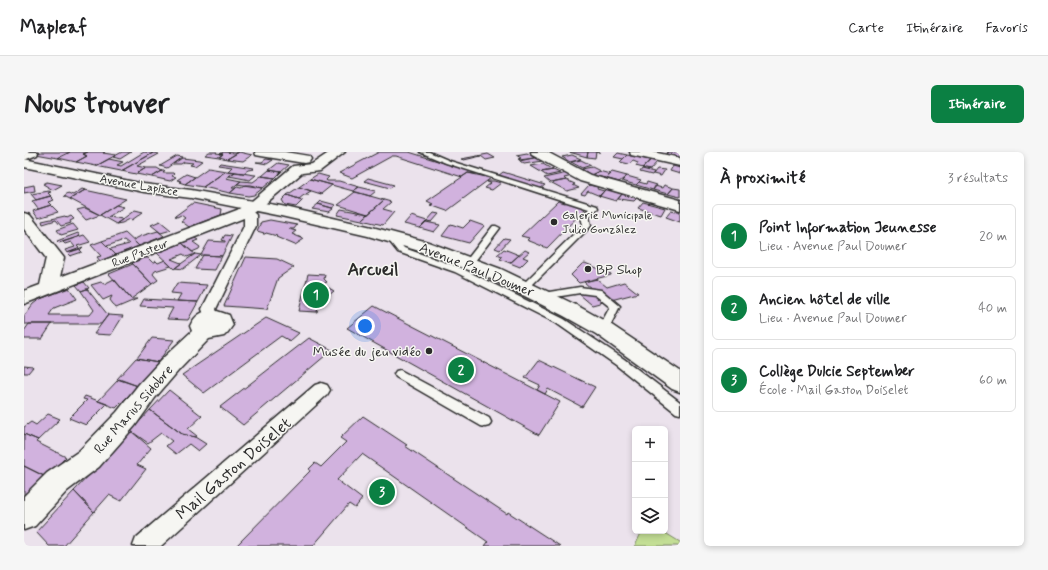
<!DOCTYPE html>
<html lang="fr">
<head>
<meta charset="utf-8">
<style>
  :root { --surface:#fff; --page:#f6f6f6; --text:#202124; --muted:#757577; --line:#e0e0e0; --accent:#0b8043 }
  body { margin:0; font-family:Mynerve,sans-serif; background:var(--page); color:var(--text) }
  .controls { position:absolute; right:12px; bottom:12px; display:grid; overflow:hidden; border-radius:6px; box-shadow:0 2px 6px #0003 }
  .controls button { width:36px; height:36px; display:grid; place-items:center; padding:0; border:0; border-bottom:1px solid var(--line); background:var(--surface); color:var(--text); font:20px sans-serif }
  .you { position:absolute; left:341px; top:174px; width:14px; height:14px; margin:-10px; border:3px solid #fff; border-radius:50%; background:#1a73e8; box-shadow:0 0 0 6px #1a73e833 }
  .badge { display:grid; place-items:center; width:26px; height:26px; border-radius:50%; background:var(--accent); color:#fff; font-size:13px; font-weight:700 }
  .pin { position:absolute; translate:-50% -50%; border:2px solid #fff; box-shadow:0 1px 4px #0006 }
  .list { margin:0; padding:0; list-style:none }
  h2 { display:flex; justify-content:space-between; align-items:center; height:52px; margin:0; padding:0 16px; font-size:17px }
  h2 small { font-size:13px; font-weight:400; color:var(--muted) }
  .list li { display:grid; grid-template-columns:26px 1fr auto; gap:12px; align-items:center; box-sizing:border-box; height:64px; margin:0 8px 8px; padding:0 8px; border:1px solid var(--line); border-radius:6px }
  .list b { display:block; font-size:15px; white-space:nowrap }
  .list p { margin:0; font-size:13px; white-space:nowrap; color:var(--muted) }
  .list em { font-size:13px; font-style:normal; color:var(--muted) }
  .icon { flex:none; width:22px; height:22px; fill:none; stroke:currentColor; stroke-width:2; stroke-linecap:round; stroke-linejoin:round }
  .map { position:relative; flex:none; width:656px; height:394px; overflow:hidden; border-radius:6px }
  header { display:flex; align-items:center; gap:24px; box-sizing:border-box; height:56px; padding:0 20px; background:var(--surface); border-bottom:1px solid var(--line) }
  header strong { font-size:19px }
  nav { display:flex; gap:22px; margin-inline-start:auto; font-size:14px }
  .intro { display:flex; align-items:center; justify-content:space-between; box-sizing:border-box; height:96px; padding:0 24px }
  h1 { margin:0; font-size:28px }
  .button { padding:10px 18px; border-radius:6px; background:var(--accent); color:#fff; font-size:14px; font-weight:700 }
  main { display:flex; gap:24px; padding:0 24px }
  aside { flex:1; background:var(--surface); border-radius:6px; box-shadow:0 2px 6px #0003 }
  .map>svg:first-child { display:block }
</style>
</head>
<body>
<header>
<strong>Mapleaf</strong>
<nav><a>Carte</a><a>Itinéraire</a><a>Favoris</a></nav>
</header>
<div class="intro"><h1>Nous trouver</h1><a class="button">Itinéraire</a></div>
<main>
<div class="map">
<svg width="656" height="394" viewBox="0 0 656 394">
  <rect width="100%" height="100%" fill="#ebe2ec"/>
  <filter id="ink" filterUnits="userSpaceOnUse"><feTurbulence type="fractalNoise" baseFrequency=".025" numOctaves="2"/><feDisplacementMap in="SourceGraphic" scale="8" xChannelSelector="R" yChannelSelector="G"/><feConvolveMatrix kernelMatrix="1 2 1 2 8 2 1 2 1" color-interpolation-filters="sRGB"/></filter>
  <g filter="url(#ink)">
    <path fill="#c3de95" stroke="#778460" d="M618,379H638L656,390V394H611Z"/>
    <path fill="#d1b2de" stroke="#2b2b2b" d="M17,0H46L34,6L12,2Z
      M46,0H64L59,2L63,4L52,10L34,6Z
      M64,0H81L79,1L92,3L72,14L52,10L63,4L59,2Z
      M98,0H107L96,7L89,5Z
      M120,0L129,1L97,19L72,14L85,7L99,10L93,13L97,14Z
      M185,0H193L192,1L199,2L195,5L181,3Z
      M199,0L211,1L215,0L203,7L195,5L199,2H196Z
      M215,0L228,3L219,9L203,7Z
      M355,0H385L452,21L451,22L444,21L438,25L372,4H368L328,26L315,21Z
      M545,0H564L563,5Z
      M564,0H576H572L571,6L563,5Z
      M644,0H656V6L642,2Z
      M129,1L135,2L113,14L122,16L112,22L97,19Z
      M503,1L511,6L495,8H496L494,7L497,6L492,3Z
      M594,1L603,3L599,7L590,5Z
      M464,2L471,6L462,8L457,4L440,8L437,7Z
      M548,3L557,7L546,10L538,5Z
      M603,3L626,8L619,16L612,14L614,11L609,9L605,12L596,10Z
      M153,4L158,5L143,16L136,14Z
      M513,5L519,9L500,12L496,9Z
      M158,6L175,8L178,9L171,14L166,13L169,11L160,10L157,12H149Z
      M242,7L249,8L243,12L232,10H238Z
      M557,8L567,13L558,16L547,10Z
      M627,8L633,10L626,18L618,16Z
      M196,11L230,16L229,17H230L224,18L220,21L204,19L208,15L194,13Z
      M254,11L265,13L257,20L245,18Z
      M519,12L529,18L517,20L507,14Z
      M649,14L656,16V22L646,19Z
      M568,15L576,19L567,23L558,17Z
      M122,16H133L138,19L128,25L112,22Z
      M184,16L202,19L179,35L161,32Z
      M618,17L630,20L628,23L616,20Z
      M633,17L641,18L637,24L629,22Z
      M245,18L257,20L251,26L238,24Z
      M529,18L536,21L523,24L517,20Z
      M138,19H141L139,21H149L150,22L148,24L152,25L146,29L128,25Z
      M202,19L211,20L202,26L217,29L208,36H212L206,41L179,35Z
      M575,19L586,22L581,26L567,23Z
      M211,20L231,23H232L226,28L205,24Z
      M479,20L521,33L516,37L474,24Z
      M588,20L603,24L595,30L581,26Z
      M444,21L467,26L423,59L406,53L409,52L403,49Z
      M543,21L549,24L540,26L542,28L526,31L520,26Z
      M162,22L171,25L161,32L155,30L157,29L153,28Z
      M294,22L305,25L302,28L303,29H315L335,35L329,39L286,27Z
      M237,24L251,26L239,36L213,32L217,29L229,30Z
      M603,24L617,28L612,33L598,29Z
      M344,26L370,33L366,36L340,29Z
      M286,27L308,33L297,42L275,35Z
      M542,28L551,32L549,33L555,36L543,39L528,31Z
      M464,29H470L477,31L468,38L461,36L467,31L463,30Z
      M23,30L38,33L29,38L19,32Z
      M615,30L622,32L623,30L633,33L629,38L612,33Z
      M10,33L11,39L0,41V35Z
      M221,33H227L239,36L230,43L224,44L206,41L213,35L217,36Z
      M565,33L574,35L573,37L580,39L576,44L564,39L561,43L557,42Z
      M640,33L649,36L644,42L629,38L631,34L638,36Z
      M275,35L287,39L282,42L285,43H280L275,47L263,43Z
      M335,35L352,39L346,44L329,39Z
      M649,36L656,37V45L644,42Z
      M58,37L61,38L46,47L40,44L44,41L49,43Z
      M582,37L598,42L592,49L575,44Z
      M61,38L102,47L76,63L46,47Z
      M25,39L27,40L24,41L27,44L12,48L7,42Z
      M331,40L346,44L360,48L344,62L314,53Z
      M598,42L613,46L610,49L594,47Z
      M263,43L275,47L279,48L272,55L261,53L258,48Z
      M26,44L30,48L24,50L27,53L14,57L8,49Z
      M360,48L367,50L359,57L370,60L359,73L338,68Z
      M297,49L312,53L308,56L294,52Z
      M534,49L541,51L543,50L562,56L523,96L503,88L505,86L497,84Z
      M619,50L641,56L637,63L614,56Z
      M169,51L198,57L197,63L165,75L157,69L161,66L157,63L153,65L151,64Z
      M294,52L308,56L309,57L305,60L288,57Z
      M27,53L34,60L14,66L9,59Z
      M92,53L100,55L84,65L99,67L92,72L76,63Z
      M61,56L76,63L62,68L53,58Z
      M317,57L344,62L338,68L313,63Z
      M111,58L119,60L108,68L106,67L98,71L92,72Z
      M647,59L652,60L653,59H656V70L642,65Z
      M410,61L415,62L408,70L403,69Z
      M41,64L43,66L47,64L50,67L46,69L47,71L37,74L32,68L19,72L18,69Z
      M387,64L403,69L396,76L380,72Z
      M246,68L273,73L270,77H265L272,79L268,82L280,87L271,93L252,85L253,84L242,81L241,82H239L240,81L233,79L237,70Z
      M136,69L147,78L137,81L127,73Z
      M446,69L460,74L445,91L418,84L427,72L439,76Z
      M402,70L416,73L410,80L396,76Z
      M49,72L54,78L37,83L33,78Z
      M134,79L140,84L115,94L109,88L117,84Z
      M54,81L56,84L35,91L33,89Z
      M101,81L115,94L92,103L86,97L105,92L100,88L83,94L78,89Z
      M60,83L66,90L53,94L56,97L43,101L41,98L51,95L47,90L41,92L39,90Z
      M201,83L208,84L198,104L177,103L185,89L201,90V89L198,88Z
      M171,86L174,88L169,90L176,95L175,97L168,100L158,91Z
      M480,86L486,87L476,98L471,96Z
      M78,89L92,103L76,109L73,105L77,104L67,93Z
      M158,91L171,102L163,105L159,102L147,107L157,111L150,117L133,101Z
      M59,95L56,98L58,100L46,104L43,101Z
      M480,97L495,103L486,111L476,107L478,105L473,103Z
      M501,98L505,100L499,105L504,107L496,115L486,111Z
      M171,102L177,103L159,117L151,116Z
      M179,103L198,104L191,118L171,117Z
      M222,105L253,107L270,115L254,126L243,157L200,154Z
      M120,106H124L129,111L132,109L134,111L141,108L147,114L131,119L129,122L134,128L128,132L108,111Z
      M561,111L587,122V123L555,131L547,123L558,112Z
      M109,112L128,132L107,147L85,122Z
      M284,122L301,123L300,127L303,130L299,132L298,137L305,136L310,139L299,148L296,147L293,160L275,159Z
      M90,127L107,147H113L92,156L86,148L88,144L79,148L67,133L77,130L80,132Z
      M573,127L583,135L600,130L614,141L568,153L555,142L569,138L560,130Z
      M60,130L65,136L57,139L52,133Z
      M153,131L183,133L174,150L153,149L157,142L147,141Z
      M45,136L53,147L30,156L25,163H66L70,158L57,139L63,137L84,163L77,172H0V164L9,152L16,147Z
      M120,147L153,149L174,150L164,168L143,167L149,156L116,154Z
      M350,154L513,238L536,250L515,283L323,176Z
      M84,163L99,164L87,183L70,182Z
      M242,166L275,181L266,189L257,184L180,241L158,223Z
      M5,172H28L18,187H0V179Z
      M128,186L150,188L134,210L113,206Z
      M285,186L308,198L219,273L196,255Z
      M112,206L134,210L114,234L93,227Z
      M515,208L571,235L558,255L524,237L521,242L513,238L516,233L501,226Z
      M0,214L9,215L4,221H0Z
      M95,227L114,234L92,256L74,249Z
      M145,238L178,264L164,277L173,284L171,285L158,282L126,258Z
      M61,244L83,252L62,273L45,266L63,248L59,247Z
      M126,258L158,282L171,285L182,292L174,299L165,292L152,302L142,294L148,289L137,281L124,291L107,279Z
      M24,262L36,267L14,288L0,282V275L7,270L12,273Z
      M339,264L383,293L381,294L483,362L484,360L536,394H461L464,390L338,302L313,328L338,347L331,356L325,352L289,394H212L286,319L285,317L291,311L297,315L322,290L316,286Z
      M107,279L127,296L113,313L122,317L97,349L85,343L70,360L50,339Z
      M0,282L14,288L12,290L42,305L22,325L0,314Z
      M0,314L22,325L0,346Z
      M50,339L70,360L40,394H25L12,380Z"/>
    <g fill="none" stroke-linecap="round" stroke-linejoin="round">
      <defs>
        <path id="service" d="M396,0H405L426,9L573,54L574,56L565,65L567,73L566,75L504,137H498L496,135L498,133L559,73L557,65L565,57L422,11Z
          M469,74H472L476,76L448,113H442L441,111L442,109Z
          M366,82L369,83L380,96L437,116L540,167L600,207L656,250V262L652,261L592,213L532,171L431,120L374,100L362,85Z
          M556,135L577,138L596,154L583,180H575L574,177L586,155L571,143L556,141L519,147L514,144L519,141Z
          M376,218L465,266L467,270L465,274L461,275L457,274L372,225L370,222L372,219Z"/>
        <path id="pedestrian" d="M219,58L230,61L232,63V74L192,157L194,165L192,168L187,170L182,168L178,157L220,74V65L215,63L213,61L215,59Z
          M297,231L303,233L306,238L303,243L137,394H109L112,386L291,233Z"/>
        <path id="minor" d="M0,0H14L13,3L0,8Z
          M231,0H261L285,4L287,7L285,10L280,11L237,4L232,3Z
          M507,0H523L566,23L656,48V58L556,29L508,3Z
          M606,0H629L656,6V14L607,3Z
          M230,49L235,51L238,54L225,64L0,152V139L16,133L22,106L0,77V61L6,63L40,106L36,125L213,58L225,51Z
          M190,158L205,163L209,173L204,180L200,184L185,187L155,218L131,246L111,274L75,315L43,339L11,374L0,378V344L23,321L55,299L93,260L115,232L139,206L168,179L166,174C171,163 178,159 190,158Z"/>
        <path id="tertiary" d="M306,0H321L296,19L278,21L235,57L230,59L225,57L222,54L269,14L288,12Z"/>
        <path id="secondary" d="M0,7L120,32L167,38L257,54L348,75L404,90L477,117L554,154L586,172L656,219V240L648,237L572,182L540,164L463,125L392,98L344,84L257,64L167,46L120,40L0,15Z"/>
      </defs>
      <use href="#service" stroke="#2b2b2b" stroke-width="3"/>
      <use href="#pedestrian" stroke="#2b2b2b" stroke-width="3"/>
      <use href="#minor" stroke="#2b2b2b" stroke-width="3"/>
      <use href="#tertiary" stroke="#2b2b2b" stroke-width="3"/>
      <use href="#secondary" stroke="#2b2b2b" stroke-width="3"/>
      <use href="#service" fill="#f6f6f2" fill-rule="evenodd"/>
      <use href="#pedestrian" fill="#f6f6f2" fill-rule="evenodd"/>
      <use href="#minor" fill="#f6f6f2" fill-rule="evenodd"/>
      <use href="#tertiary" fill="#f6f6f2" fill-rule="evenodd"/>
      <use href="#secondary" fill="#f6f6f2" fill-rule="evenodd"/>
    </g>
  </g>
  <g fill="#2b2b2b" stroke="#f6f6f2" stroke-width="1.5">
    <circle cx="530" cy="70" r="4"/>
    <circle cx="564" cy="117" r="4"/>
    <circle cx="405" cy="199" r="4"/>
  </g>
  <g text-anchor="middle" stroke-width="3" stroke-linejoin="round" paint-order="stroke">
    <g font-size="12" fill="#2b2b2b" stroke="#f6f6f2">
      <text transform="translate(115 33) rotate(10)" y="4">Avenue Laplace</text>
      <text transform="translate(116 101) rotate(-21)" y="4">Rue Pasteur</text>
    </g>
    <g font-size="12" fill="#2b2b2b" stroke="#f6f6f2" text-anchor="start">
      <text x="538" y="67">Galerie Municipale<tspan x="538" dy="14">Julio González</tspan></text>
    </g>
    <g font-size="14" fill="#2b2b2b" stroke="#f6f6f2">
      <text transform="translate(453 117) rotate(22)" y="5">Avenue Paul Doumer</text>
      <text transform="translate(109 257) rotate(-49)" y="5">Rue Marius Sidobre</text>
    </g>
    <g font-size="14" fill="#2b2b2b" stroke="#f6f6f2" text-anchor="start">
      <text x="572" y="122">BP Shop</text>
      <text x="397" y="204" text-anchor="end">Musée du jeu vidéo</text>
    </g>
    <g font-size="17" fill="#2b2b2b" stroke="#f6f6f2">
      <text transform="translate(209 316) rotate(-41)" y="6">Mail Gaston Doiselet</text>
    </g>
    <g font-size="18" font-weight="bold" fill="#2b2b2b" stroke="#f6f6f2">
      <text x="349" y="123">Arcueil</text>
    </g>
  </g>
</svg>
<div class="controls">
<button>+</button>
<button>−</button>
<button><svg class="icon" aria-label="layers" viewBox="0 0 24 24"><path d="M12 4l9 5-9 5-9-5zM3 14l9 5 9-5"/></svg></button>
</div>
<div class="you"></div>
<div class="pin badge" style="left:292px;top:143px">1</div>
<div class="pin badge" style="left:437px;top:218px">2</div>
<div class="pin badge" style="left:358px;top:340px">3</div>
</div>
<aside>
<h2>À proximité<small>3 résultats</small></h2>
<ul class="list">
<li><span class="badge">1</span><div><b>Point Information Jeunesse</b><p>Lieu · Avenue Paul Doumer</p></div><em>20 m</em></li>
<li><span class="badge">2</span><div><b>Ancien hôtel de ville</b><p>Lieu · Avenue Paul Doumer</p></div><em>40 m</em></li>
<li><span class="badge">3</span><div><b>Collège Dulcie September</b><p>École · Mail Gaston Doiselet</p></div><em>60 m</em></li>
</ul>
</aside>
</main>
</body>
</html>
